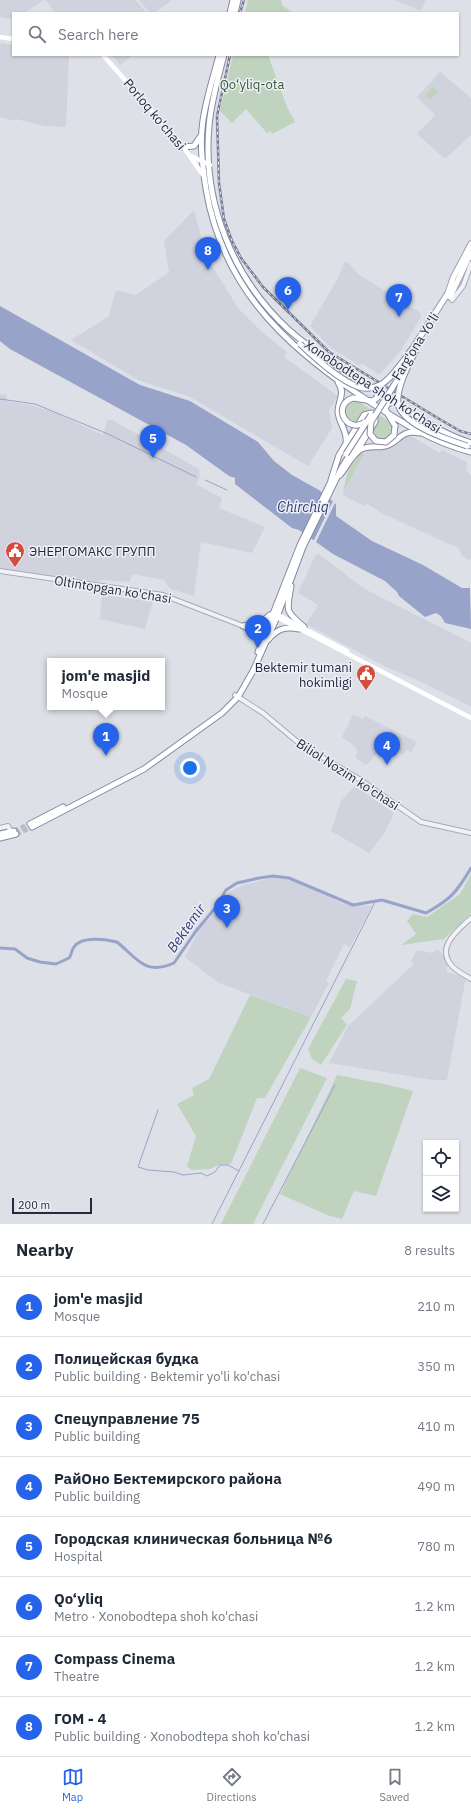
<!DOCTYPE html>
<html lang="en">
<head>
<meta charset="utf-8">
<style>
  :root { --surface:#fff; --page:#f6f6f7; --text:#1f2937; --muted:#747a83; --line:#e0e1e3; --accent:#2563eb }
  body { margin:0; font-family:"IBM Plex Sans",sans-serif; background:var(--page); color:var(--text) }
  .controls { position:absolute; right:12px; bottom:12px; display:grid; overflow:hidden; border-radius:0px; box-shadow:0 1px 3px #0004 }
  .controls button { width:36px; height:36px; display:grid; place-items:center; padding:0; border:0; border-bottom:1px solid var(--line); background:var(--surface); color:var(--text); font:20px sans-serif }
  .scale { position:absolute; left:12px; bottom:10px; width:80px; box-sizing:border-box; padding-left:4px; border:2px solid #272940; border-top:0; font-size:11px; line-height:14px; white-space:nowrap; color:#272940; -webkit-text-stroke:3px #eeeff6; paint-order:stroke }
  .you { position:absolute; left:190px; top:768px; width:14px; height:14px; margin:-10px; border:3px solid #fff; border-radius:50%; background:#1a73e8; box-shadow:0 0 0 6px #1a73e833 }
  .badge { display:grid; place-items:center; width:26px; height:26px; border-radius:50%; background:var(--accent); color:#fff; font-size:13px; font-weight:700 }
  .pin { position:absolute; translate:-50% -33px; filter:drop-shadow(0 1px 2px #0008) }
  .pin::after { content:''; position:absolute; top:21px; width:14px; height:12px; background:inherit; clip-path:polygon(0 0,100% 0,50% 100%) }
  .popup { position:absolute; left:47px; top:658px; width:118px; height:52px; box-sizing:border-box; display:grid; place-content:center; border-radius:0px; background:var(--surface); filter:drop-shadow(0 1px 3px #0005); font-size:13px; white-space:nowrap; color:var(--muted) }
  .popup b { font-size:15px; color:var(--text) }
  .popup::after { content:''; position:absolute; left:50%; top:100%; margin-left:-8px; border:8px solid transparent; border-top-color:var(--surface) }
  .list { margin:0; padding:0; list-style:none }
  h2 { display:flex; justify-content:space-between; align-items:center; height:52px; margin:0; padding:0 16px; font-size:17px }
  h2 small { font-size:13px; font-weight:400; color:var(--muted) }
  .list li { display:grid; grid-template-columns:26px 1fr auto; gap:12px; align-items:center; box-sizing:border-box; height:60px; padding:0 16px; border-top:1px solid var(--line) }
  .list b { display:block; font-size:15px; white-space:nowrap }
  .list p { margin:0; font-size:13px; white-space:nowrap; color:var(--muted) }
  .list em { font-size:13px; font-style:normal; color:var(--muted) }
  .icon { flex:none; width:22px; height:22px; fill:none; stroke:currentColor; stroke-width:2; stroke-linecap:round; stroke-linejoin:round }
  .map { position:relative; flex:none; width:471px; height:1224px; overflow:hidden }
  .search { position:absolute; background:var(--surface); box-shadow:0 1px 3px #0004; left:12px; right:12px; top:12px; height:44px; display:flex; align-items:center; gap:10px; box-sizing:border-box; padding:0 14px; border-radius:0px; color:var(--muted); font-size:15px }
  .sheet { height:532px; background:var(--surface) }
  nav { display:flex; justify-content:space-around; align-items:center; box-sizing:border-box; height:56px; border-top:1px solid var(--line); background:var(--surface); font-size:11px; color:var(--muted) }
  nav a { display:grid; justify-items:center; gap:2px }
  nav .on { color:var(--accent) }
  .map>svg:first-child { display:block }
</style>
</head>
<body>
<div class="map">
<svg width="471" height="1224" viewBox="0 0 471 1224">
  <rect width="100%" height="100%" fill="#dee0e8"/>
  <path fill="#d0d2de" d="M0,0H44L24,13H13V19L0,17Z
    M46,0H135L147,13H55Z
    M139,0H172L154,13H150Z
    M395,0H426L421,11Z
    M3,43L13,45V55L69,56L66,127L44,126L16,119L15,121L0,117V44Z
    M112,55H133L120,65Z
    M440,72L471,98V135L445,159L417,134L435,115L417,97Z
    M194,210L207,258L239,309L263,333L287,352L284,357L338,396L329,410L332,428L308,466L190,397L138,380L71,340L109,316L116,290L136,295L169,272L164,241Z
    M345,261L349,263L358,274L421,313V317L401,350L379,375L362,363L360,366L330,347L310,326L338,278Z
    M0,394L7,395L6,401L31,405L56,413L103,435L107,420H112L199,469L200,476L196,484L222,498L219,508L265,527L252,553L201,542L194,596L170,589L164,580L132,574L130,582L100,580L99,583L0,568Z
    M409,435L440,453L442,450L467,462L466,469L471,476V559L469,560L463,557L458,548L383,514L366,503L364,506L343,495L366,450L387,449Z
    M319,554L363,588L471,643V707L419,681L384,666L306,624L318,605L298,593L315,556Z
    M102,595L153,601L145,629L100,619Z
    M353,715L363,719L365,716L417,742L411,752L406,750L403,755L390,748L386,756L378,752L368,764L365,765L355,757L358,751L353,745L342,737Z
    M355,786L394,813L385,832L369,853L331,831L341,801Z
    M275,877L293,881L343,904L372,906L350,947L344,944L326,981L329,983L311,1017L219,983L185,957L201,927L217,911L228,892L244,885Z
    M438,949L449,963L446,972L466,977L447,1080H433L329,1063L348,1026L414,964L411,961L417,950L432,953Z"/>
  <path fill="#bfd3bf" d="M248,0H281L282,5L293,13H245Z
    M233,55H268L287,107L295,122L272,134L271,131L267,133L246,109L232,123L220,111Z
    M433,86L438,92L430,100L425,95Z
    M354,401L360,402L370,409L363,412L356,424L347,419L344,412L346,405Z
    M379,415C387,419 395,425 391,435L385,440H378L372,433L379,420Z
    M361,452L364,454L344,492L343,491L348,471Z
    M391,731L396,734L391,743L386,740Z
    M397,735L402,738L398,747L392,744Z
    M471,874V913L444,939L401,945L416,934L407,921L413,914L427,917L460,894Z
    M346,979L357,981L350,1009L341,1018L347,1025L321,1065L312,1059L308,1049Z
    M250,995L311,1017L265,1098H257L231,1164L218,1165L210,1169L191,1170L187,1166L196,1136L177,1104L194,1095L192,1088L209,1079Z
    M300,1068L327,1078L253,1224H221Z
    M337,1075L384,1084L413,1091L376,1196L354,1191L342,1219L327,1215L280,1194Z"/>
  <path fill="#98a3ca" d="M0,306L140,385L190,401L258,442L274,461L292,475L319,490L336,504V516L372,541L423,565L462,588H470L471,629L445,623L441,616L436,613L425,617L399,596L397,592L385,581L333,554L299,530L292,528L235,484V478L229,476L186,445L10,349L0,341Z"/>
  <path fill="#dee0e8" d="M334,499L336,501L315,544L313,542Z"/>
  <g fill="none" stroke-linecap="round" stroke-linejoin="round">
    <path stroke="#98a3ca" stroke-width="1" d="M0,399L35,404L108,434L196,477
      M205,480L227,490
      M158,1110L138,1167L148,1170L174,1172L183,1175L201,1173L207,1176L215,1172L220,1165H228L239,1171
      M212,1224L375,902
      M263,1224L335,1085"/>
    <path stroke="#98a3ca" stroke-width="3" d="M0,948L15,949L27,958L40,962L56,964L69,958C72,955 71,950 74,947C81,936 106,939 117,942C138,959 145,976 174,963L196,931L216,907L226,890L237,883L259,878L273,876L289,878L353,905L382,900L426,913C451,899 456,893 471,868"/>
    <path stroke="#b9bbc6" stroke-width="5" stroke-dasharray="5 2.5" stroke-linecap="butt" d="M14,831L30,824
      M16,834L32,827"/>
    <defs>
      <path id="tertiary" d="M452,300L463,286L471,264
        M0,571L163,595L243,626L267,631
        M235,695L263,713L300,744L359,779L421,822L471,833
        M0,828L8,826L11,832
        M471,918C458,930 434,948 453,967C458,972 465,975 471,979"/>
      <path id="primary" d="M450,297L471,253
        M413,348L448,293L453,278L471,244"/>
      <path id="trunk" d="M230,13L233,0
        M235,13L238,0
        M219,55C213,79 204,104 202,129C200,149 203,169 206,189C222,284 281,343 358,394C393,417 430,442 471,452
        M224,55C218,78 211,102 209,126C202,202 233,279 289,330C314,352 342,370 371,387C403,407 434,431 471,443
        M183,147L194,146L200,137
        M338,382C346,394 338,400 338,412C339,424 348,431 346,443
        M353,398L373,401L378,397L376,391
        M393,403H388L385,409L395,426
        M340,475C346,468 352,455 360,450C368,445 376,448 385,446C399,443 400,429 419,433
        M331,480L339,455L364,415L372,413L375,417V422L355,454
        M291,586C287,611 284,610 304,627
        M243,626L260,623L270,615
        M244,626L257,635L259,644
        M268,640C277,629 285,626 299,629
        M258,652L300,545L333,477
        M30,824L63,807
        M32,827L144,769L222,713L238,697L253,671L277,617L303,547L342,467L371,422
        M0,834L14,831
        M0,838L16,834"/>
    </defs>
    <use href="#tertiary" stroke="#a7a9b6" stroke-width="6"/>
    <use href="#primary" stroke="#9da1b5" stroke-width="7"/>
    <use href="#trunk" stroke="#8589a0" stroke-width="7"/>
    <use href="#tertiary" stroke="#f1f2f7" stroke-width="4"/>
    <path stroke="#fff" stroke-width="4.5" d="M0,37L13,39
      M103,55L182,145L203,175
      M191,156L210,165
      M276,614L347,651
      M275,616L471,718"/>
    <use href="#primary" stroke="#fff" stroke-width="5"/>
    <use href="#trunk" stroke="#fff" stroke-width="5"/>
    <defs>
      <path id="rail" d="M240,13L244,0
        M230,55L217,116L219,183L224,219L232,241L241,258L263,287L329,352L436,417L460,431L471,434"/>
    </defs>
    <use href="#rail" stroke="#777b93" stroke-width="2.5"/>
    <use href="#rail" stroke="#eeeff6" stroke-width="1" stroke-dasharray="3" stroke-linecap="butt"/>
    <defs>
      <path id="trunk-bridge" d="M300,344C315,358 340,381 359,387C366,389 374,388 380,385C392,379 405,358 413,348
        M416,350C409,363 396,388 398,403C401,425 449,440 467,446
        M353,398C331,405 347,435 365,422
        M395,426L394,435L386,442L376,441L370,434L371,422L406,366
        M346,454L371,415"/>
    </defs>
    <use href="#trunk-bridge" stroke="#8589a0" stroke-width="7" stroke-linecap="butt"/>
    <use href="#trunk-bridge" stroke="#fff" stroke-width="5"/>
  </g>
  <defs>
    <symbol id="civic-pin" viewBox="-11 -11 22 30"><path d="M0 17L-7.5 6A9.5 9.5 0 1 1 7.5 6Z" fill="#d34d3d" stroke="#eeeff6"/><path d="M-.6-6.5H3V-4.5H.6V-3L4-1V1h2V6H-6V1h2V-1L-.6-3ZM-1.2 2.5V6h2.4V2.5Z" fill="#fff"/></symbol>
  </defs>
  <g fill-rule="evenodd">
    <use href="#civic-pin" x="4" y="540" width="22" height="30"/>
    <use href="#civic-pin" x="355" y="663" width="22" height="30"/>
  </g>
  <g text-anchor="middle" stroke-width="3" stroke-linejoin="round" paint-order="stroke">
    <g font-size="13" fill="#335c36" stroke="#eeeff6">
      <text x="252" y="89">Qo‘yliq-ota</text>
    </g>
    <g font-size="13" fill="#272940" stroke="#eeeff6">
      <text transform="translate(155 114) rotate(50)" y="5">Porloq ko'chasi</text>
      <text transform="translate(415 346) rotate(-58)" y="5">Farg'ona Yo'li</text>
      <text transform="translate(373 386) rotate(33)" y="5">Xonobodtepa shoh ko'chasi</text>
      <text transform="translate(113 589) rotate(9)" y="5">Oltintopgan ko'chasi</text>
      <text transform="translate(348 774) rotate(33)" y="5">Biliol Nozim ko'chasi</text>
    </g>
    <g font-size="13" fill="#272940" stroke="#eeeff6" text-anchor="start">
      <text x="29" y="556">ЭНЕРГОМАКС ГРУПП</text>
      <text x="352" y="672" text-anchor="end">Bektemir tumani<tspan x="352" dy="15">hokimligi</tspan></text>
    </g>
    <g font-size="14" font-style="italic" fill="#2f3d76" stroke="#eeeff6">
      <text x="303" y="512">Chirchiq</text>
      <text transform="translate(186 928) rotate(-55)" y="5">Bektemir</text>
    </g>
  </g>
</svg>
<div class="controls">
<button><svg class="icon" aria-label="locate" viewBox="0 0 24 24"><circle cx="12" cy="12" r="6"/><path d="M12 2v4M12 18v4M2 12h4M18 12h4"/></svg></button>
<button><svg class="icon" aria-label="layers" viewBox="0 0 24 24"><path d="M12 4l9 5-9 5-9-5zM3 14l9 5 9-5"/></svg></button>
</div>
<div class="scale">200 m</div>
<div class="you"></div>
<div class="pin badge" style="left:106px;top:756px">1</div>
<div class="popup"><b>jom'e masjid</b>Mosque</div>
<div class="pin badge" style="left:258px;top:648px">2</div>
<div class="pin badge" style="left:227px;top:928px">3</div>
<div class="pin badge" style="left:387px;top:765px">4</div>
<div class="pin badge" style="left:153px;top:458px">5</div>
<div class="pin badge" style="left:288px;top:310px">6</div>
<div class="pin badge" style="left:399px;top:317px">7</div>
<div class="pin badge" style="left:208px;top:270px">8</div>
<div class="search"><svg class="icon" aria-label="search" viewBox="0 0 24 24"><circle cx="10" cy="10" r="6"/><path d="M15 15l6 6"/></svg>Search here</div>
</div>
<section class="sheet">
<h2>Nearby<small>8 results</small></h2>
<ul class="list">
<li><span class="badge">1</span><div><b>jom'e masjid</b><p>Mosque</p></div><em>210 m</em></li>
<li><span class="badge">2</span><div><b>Полицейская будка</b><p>Public building · Bektemir yo'li ko'chasi</p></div><em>350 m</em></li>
<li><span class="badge">3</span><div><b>Спецуправление 75</b><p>Public building</p></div><em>410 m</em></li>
<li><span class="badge">4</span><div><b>РайОно Бектемирского района</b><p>Public building</p></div><em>490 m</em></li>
<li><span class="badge">5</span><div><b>Городская клиническая больница №6</b><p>Hospital</p></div><em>780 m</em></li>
<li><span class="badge">6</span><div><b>Qo‘yliq</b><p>Metro · Xonobodtepa shoh ko'chasi</p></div><em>1.2 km</em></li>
<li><span class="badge">7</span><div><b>Compass Cinema</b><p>Theatre</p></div><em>1.2 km</em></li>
<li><span class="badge">8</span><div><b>ГОМ - 4</b><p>Public building · Xonobodtepa shoh ko'chasi</p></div><em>1.2 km</em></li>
</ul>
</section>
<nav>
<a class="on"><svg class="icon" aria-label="map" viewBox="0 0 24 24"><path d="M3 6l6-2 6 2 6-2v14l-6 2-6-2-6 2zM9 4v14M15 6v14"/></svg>Map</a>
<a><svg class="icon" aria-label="directions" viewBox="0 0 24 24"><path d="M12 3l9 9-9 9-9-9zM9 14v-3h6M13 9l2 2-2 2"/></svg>Directions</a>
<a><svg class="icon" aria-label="saved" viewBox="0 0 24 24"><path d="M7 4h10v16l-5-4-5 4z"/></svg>Saved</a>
</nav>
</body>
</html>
